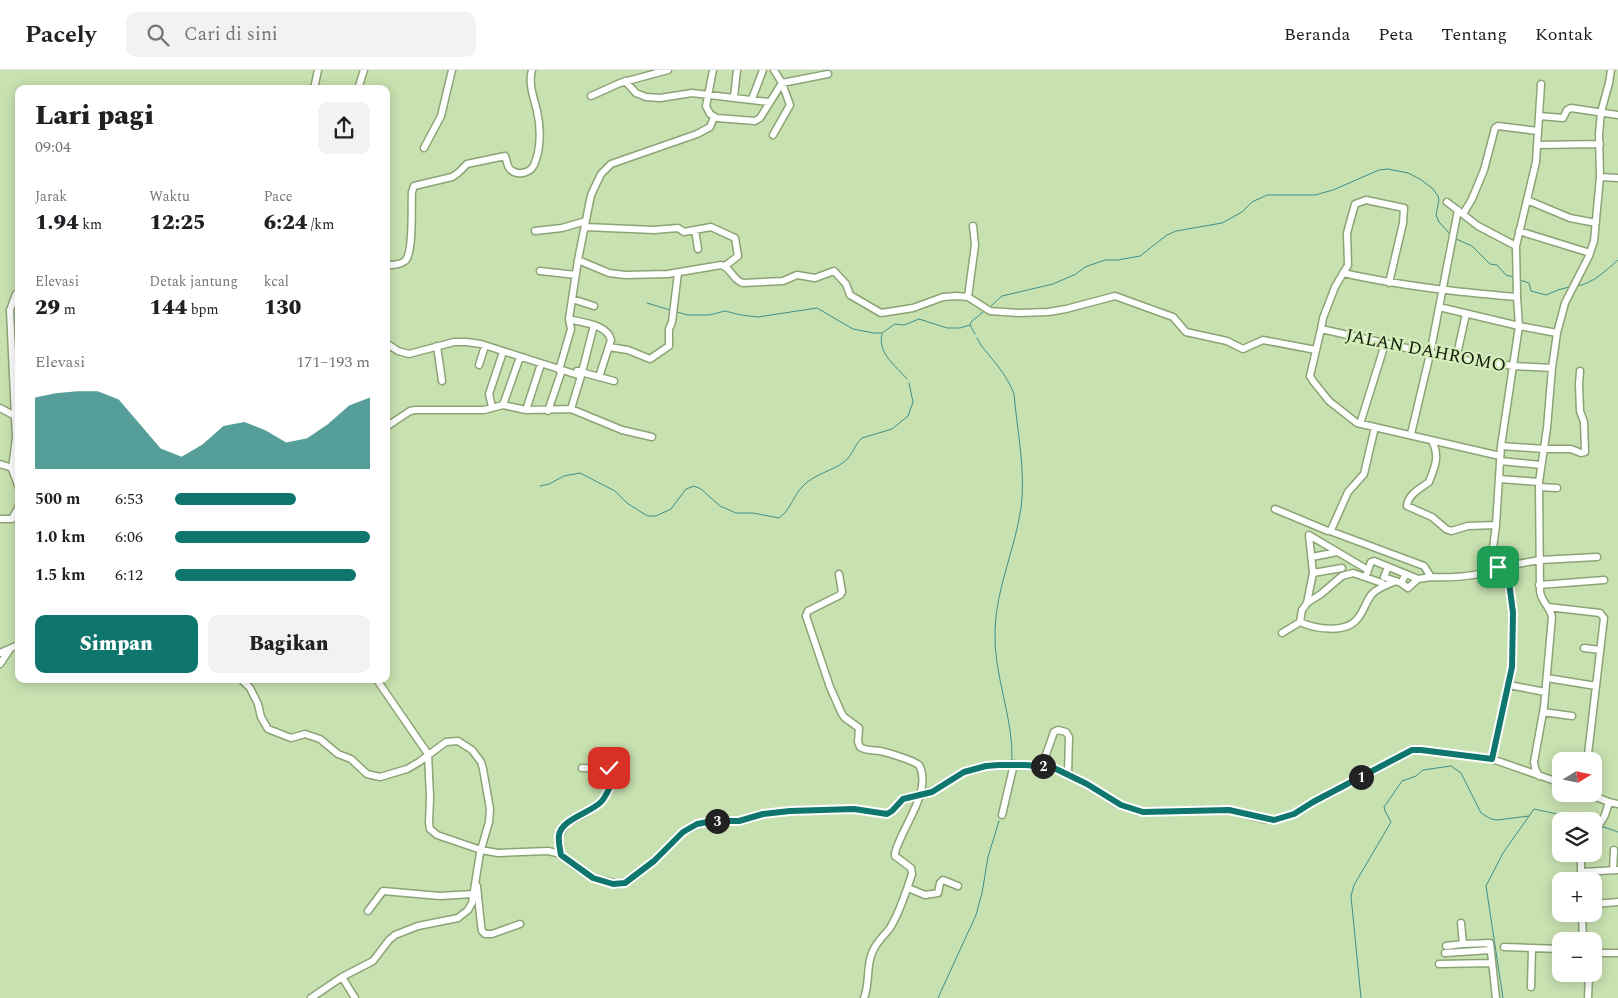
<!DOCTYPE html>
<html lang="id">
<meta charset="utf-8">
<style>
:root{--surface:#fff;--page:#f2f2f2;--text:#202124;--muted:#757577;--line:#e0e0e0;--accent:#0f766e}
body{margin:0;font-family:Spectral,serif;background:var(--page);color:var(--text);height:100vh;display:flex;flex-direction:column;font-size:19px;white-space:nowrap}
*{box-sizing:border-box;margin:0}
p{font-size:16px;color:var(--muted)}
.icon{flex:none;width:28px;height:28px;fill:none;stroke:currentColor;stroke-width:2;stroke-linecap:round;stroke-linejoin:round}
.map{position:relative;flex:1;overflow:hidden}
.panel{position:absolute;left:15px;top:15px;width:375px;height:598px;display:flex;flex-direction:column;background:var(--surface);border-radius:10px;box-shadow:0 2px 12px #0003}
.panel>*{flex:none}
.needle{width:32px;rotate:80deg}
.tools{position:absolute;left:1552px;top:682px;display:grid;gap:10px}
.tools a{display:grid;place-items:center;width:50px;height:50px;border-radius:10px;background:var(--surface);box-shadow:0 2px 12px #0003;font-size:25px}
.pin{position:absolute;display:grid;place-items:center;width:42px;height:42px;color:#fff;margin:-21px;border-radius:10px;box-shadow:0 2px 8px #0006}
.km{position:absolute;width:25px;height:25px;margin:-12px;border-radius:50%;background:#222;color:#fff;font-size:14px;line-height:25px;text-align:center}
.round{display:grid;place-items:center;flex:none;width:52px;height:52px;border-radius:10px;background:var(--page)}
.summary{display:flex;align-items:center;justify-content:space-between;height:85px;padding:0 20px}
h1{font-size:28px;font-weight:800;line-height:38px}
.metrics{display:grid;grid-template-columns:repeat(3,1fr);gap:8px;height:85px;padding:5px 20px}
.metrics div{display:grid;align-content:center}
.metrics b{font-size:21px;font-weight:800}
.metrics small{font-size:14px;font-weight:400}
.metrics p{font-size:14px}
.chart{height:140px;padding:10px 20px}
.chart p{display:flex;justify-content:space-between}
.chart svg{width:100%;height:90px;margin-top:5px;fill:var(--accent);opacity:.7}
.cta{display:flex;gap:10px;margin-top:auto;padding:10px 20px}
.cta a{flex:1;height:58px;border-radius:10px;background:var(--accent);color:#fff;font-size:20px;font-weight:800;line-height:58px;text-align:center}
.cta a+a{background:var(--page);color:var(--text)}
ul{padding:0 20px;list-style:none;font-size:16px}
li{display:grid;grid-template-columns:80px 60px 1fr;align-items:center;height:38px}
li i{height:12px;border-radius:6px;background:var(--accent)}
header{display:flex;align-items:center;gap:30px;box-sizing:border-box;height:70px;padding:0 25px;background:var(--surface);border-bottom:1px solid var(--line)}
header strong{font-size:24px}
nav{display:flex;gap:28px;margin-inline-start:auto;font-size:18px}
.search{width:350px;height:45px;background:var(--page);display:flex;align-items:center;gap:12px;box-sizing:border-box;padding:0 18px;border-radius:10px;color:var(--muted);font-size:19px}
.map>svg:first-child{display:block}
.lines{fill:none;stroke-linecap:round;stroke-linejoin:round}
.stream{stroke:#3e8f8a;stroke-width:1}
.minor-casing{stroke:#8ca475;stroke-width:9}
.minor{stroke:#fff;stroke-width:6}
.route-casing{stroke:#fff;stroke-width:10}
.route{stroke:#0f766e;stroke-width:6}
.labels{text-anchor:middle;stroke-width:4.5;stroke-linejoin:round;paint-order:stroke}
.street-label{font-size:18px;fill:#111907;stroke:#d5eebc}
</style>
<header>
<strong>Pacely</strong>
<div class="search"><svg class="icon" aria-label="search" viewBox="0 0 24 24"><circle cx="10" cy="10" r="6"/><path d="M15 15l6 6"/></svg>Cari di sini</div>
<nav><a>Beranda</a><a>Peta</a><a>Tentang</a><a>Kontak</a></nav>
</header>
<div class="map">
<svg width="1618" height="928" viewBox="0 0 1618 928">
<rect width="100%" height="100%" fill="#c8e1b0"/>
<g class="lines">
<path class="stream" d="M1454,168L1472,176L1490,194L1497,195L1506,205L1513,207
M1520,210L1529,213L1531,221L1546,225L1558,220L1569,217
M1577,216C1594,213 1605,201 1618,190
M647,233L670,240
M991,236L1002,226L1053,214L1076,204L1085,197L1105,190H1118L1140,186L1167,165L1176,161L1222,153L1242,142L1252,132L1267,125H1315L1333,120L1379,100L1388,99L1408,103L1420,109L1433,119L1438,126L1439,130L1436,145L1439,152L1450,164
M677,242L688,245H709L725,241L741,245L758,247L817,238L853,259L874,263H882L895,254L904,255L919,249L947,258H960L970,255
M882,264C877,283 896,296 907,309
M975,264L970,255L971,252L983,242
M977,268C981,277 987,282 993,290C1002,301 1009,311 1014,324C1017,360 1026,402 1021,438C1015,479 996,519 995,560C993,605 1014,648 1012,692
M540,416L549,414L564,406L580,403L615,421L627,433L641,442L648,446H656L671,439L686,419L694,416L701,419L720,436L736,443H753L779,448C791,440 793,425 804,415C815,404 832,401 844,392C853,385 854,375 862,368L892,359L908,346L913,332L909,313
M1601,756L1618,762
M938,928L976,845L982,823L988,787L999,751
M1361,928L1351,826L1354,815L1391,752L1385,741L1384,737L1402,711L1416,706L1423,700L1451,696L1461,703L1481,743L1491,749L1497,750L1529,746
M1503,928L1486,816L1503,783L1534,739L1589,751"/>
<defs>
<path id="minor" d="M713,0L706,36L710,44L717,48L755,51L760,48L782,13L828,4
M625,11L636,23L646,27L660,28L692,23L769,32
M314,19L318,0
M358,19L364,0
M591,26L620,13L668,0
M734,27L737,0
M752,29L763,0
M1539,46L1541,14
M773,65L790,35L782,13L774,0
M1537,75L1600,74
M424,78L441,46L452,0
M1600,107L1618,108
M1527,130L1570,148L1596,153
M1447,132L1478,156L1516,176
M1463,144L1472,129L1484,100L1495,58L1498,56L1537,61
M585,157L654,160L678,158L684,162L711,157L735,168L738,186L725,196
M695,160L698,179
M535,161L562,158L586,151
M1519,161L1590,183
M578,190L609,203L625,205L668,204L721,195C732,198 732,210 743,213L783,211L797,205L815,208L834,201L846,214L850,225L881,243L913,238L943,227L957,226L968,227L990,241L1019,243L1048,242L1066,239L1115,226L1173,247L1186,262L1227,271L1243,279L1263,270L1316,280
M386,195C393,195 400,195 405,191C414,183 411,136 412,122L414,116L452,107L458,103L467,94L505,86C507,90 507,98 511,100C518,106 530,103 534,95C541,79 541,58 537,41C534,28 528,14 532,0
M540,201L576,205
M1343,203C1401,216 1458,222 1517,227
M16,224L10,240L16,368L12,399L19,418
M968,227L975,175L973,156
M572,229L594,236
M1439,237L1519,256L1557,263
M569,249C583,253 607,254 611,270L599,307
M1321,259L1323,248L1335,217L1348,195L1347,163L1355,134L1366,130L1404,138L1403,153L1389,213
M386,273L398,281L409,284L454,272H466L481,274L581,306
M437,276L442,311
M609,277L628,280L650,289L669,276V259L672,252L678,203
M1456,289L1466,244
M479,295L485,276
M559,300L571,259L569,249L578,190L591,125L601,104L611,94L697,64L710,57L714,47
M577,301L614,311
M582,302L594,255
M503,335L520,287
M492,337L489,324L503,282
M0,338L17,347
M571,339L622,360L652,367
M571,339L581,306
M526,340L541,294
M548,341L562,300
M1360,354L1385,274
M386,357L410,341L415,340H484L503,335L526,340L571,339
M1411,364L1430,284L1458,140
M1432,371C1440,386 1435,397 1429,412C1421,418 1408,424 1407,436L1432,447L1446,459L1451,461L1468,456L1496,455
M1501,376L1544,379H1571L1581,383L1585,382L1584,352L1580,341L1579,314L1580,301
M1500,386L1357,353L1329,331L1313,311L1310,306L1321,259L1456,289L1514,296L1552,298
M1500,391L1541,395
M0,394L19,400
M1499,409L1539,412
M1539,417L1557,418
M1275,439L1328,461L1331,460L1348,422L1364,404L1375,357
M0,449H12L19,436
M1330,461L1424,496L1431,507C1453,508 1477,507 1497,498
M1312,487L1337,482
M1597,487L1540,490L1494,498L1491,493L1496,455L1501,376L1519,256L1517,227L1516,176L1536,92L1539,46L1563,48L1567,40L1571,38L1618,45
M1388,497L1384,507L1401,513L1408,518L1418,509L1431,507
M1313,503L1342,498
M1367,503L1371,492L1374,491L1406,504
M839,504L842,522L840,525L808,541L806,546L830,617L841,642L844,647L859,658L858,672L860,677C866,681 873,680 880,681C889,683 912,690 919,695C933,721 901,758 895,783V786L911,798L912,804C906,822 900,842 890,858C884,866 876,872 872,883C866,897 870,913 864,928
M1401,513L1406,504L1418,509
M1539,515L1604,510
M1307,533L1313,503L1309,465L1368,500
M1548,537L1600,543L1604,548L1588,684L1589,691
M1300,552L1302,540L1307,533L1321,524L1342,506L1353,503L1382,513
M1282,563L1300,552C1315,559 1347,564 1358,548C1364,541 1366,531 1372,524C1378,518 1388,514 1396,511
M1584,578L1600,580
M0,583L18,575
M0,594L10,579
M1547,608L1596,616
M241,609L250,618L258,634L261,647L268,659L291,668L305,664L320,669L338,684L351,689L367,704L380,707L407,699L419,692L446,672L458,671L472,680L481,692L483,699L490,739L489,752L480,783L472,833L468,840L458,848L418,856L395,865L389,870L373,891L342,907L311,928
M377,610L428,684L430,727L429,753L430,759L437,765L481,780L498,783L548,781L557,783L593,808L619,814L630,810L654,791L683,762L697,755L713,751H739L763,744L790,741L854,739L887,744L892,741L903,729L932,721L964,702L986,696L1014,694L1054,698L1087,714L1121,735L1143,742L1229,740L1263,749L1274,750L1294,744L1313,732L1411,681L1421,680L1492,689L1561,713
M1509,615L1545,622
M1543,642L1572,646
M1492,689L1512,597L1513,543L1507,496
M1042,696L1054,662L1058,660L1066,662L1069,667L1068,704
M1539,706L1535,698L1534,692L1544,637L1552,547C1550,536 1541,532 1540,521L1539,412L1547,358L1552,298L1557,263L1565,233L1589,186L1594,171L1600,107L1599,64L1601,42L1609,13L1611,0
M1588,724L1609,732L1605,745L1594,764
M1609,732L1618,734
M1002,745L1014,694
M561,785L559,768L561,762L567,753L584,744L603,730L613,711L615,702L612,699L582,698
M1613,800L1614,780
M1581,802L1618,800
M1581,811V791L1584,784
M477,816L481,855L482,861L485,864H492L520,854
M908,818L925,825L938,823L940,813L943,810L958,816
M1594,834L1618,832
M368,841L383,821L440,826L473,824
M1582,844L1583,871
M1463,874L1490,873L1496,928
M1446,876L1463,874L1461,853
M1504,877L1561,879
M1445,883L1491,880
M1594,883H1618
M1439,894L1492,893
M342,907L355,928
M1531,917L1532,878
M1588,928L1589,904"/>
</defs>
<use href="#minor" class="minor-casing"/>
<use href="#minor" class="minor"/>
</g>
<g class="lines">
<defs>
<path id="route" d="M609,698L614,701L615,704C614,710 605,728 601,732C590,743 562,749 559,765C558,772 560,779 561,785L593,808L613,814L625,813L654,791L683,762L697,754L713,751H739L763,744L790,741L854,739L887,744L892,741L903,729L932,722L964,702L986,696L999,695H1026L1054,698L1087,714L1121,735L1143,742L1229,740L1274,750L1294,744L1313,732L1412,680H1421L1492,689L1512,597L1513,543L1507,496L1498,497"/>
</defs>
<use href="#route" class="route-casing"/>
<use href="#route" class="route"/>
</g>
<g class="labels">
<g class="street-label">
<text transform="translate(1426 280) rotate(11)" y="6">JALAN DAHROMO</text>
</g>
</g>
</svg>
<div class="tools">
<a><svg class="needle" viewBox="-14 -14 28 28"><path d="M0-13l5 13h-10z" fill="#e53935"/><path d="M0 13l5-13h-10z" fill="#757577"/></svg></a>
<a><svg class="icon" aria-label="layers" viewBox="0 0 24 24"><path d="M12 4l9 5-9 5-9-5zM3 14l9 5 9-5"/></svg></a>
<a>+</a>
<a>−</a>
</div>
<div class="pin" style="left:1498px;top:497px;background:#1e9e55"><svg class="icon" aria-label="arrive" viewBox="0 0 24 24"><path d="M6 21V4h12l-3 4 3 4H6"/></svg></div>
<div class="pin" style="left:609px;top:698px;background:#d93025"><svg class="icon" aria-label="check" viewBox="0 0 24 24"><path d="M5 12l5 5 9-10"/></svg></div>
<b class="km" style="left:1361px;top:707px">1</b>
<b class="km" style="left:1043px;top:696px">2</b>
<b class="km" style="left:717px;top:751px">3</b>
<section class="panel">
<div class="summary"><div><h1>Lari pagi</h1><p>09:04</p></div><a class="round"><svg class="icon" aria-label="share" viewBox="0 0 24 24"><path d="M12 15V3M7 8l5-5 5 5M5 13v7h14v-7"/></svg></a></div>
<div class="metrics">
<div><p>Jarak</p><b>1.94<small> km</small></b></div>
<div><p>Waktu</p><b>12:25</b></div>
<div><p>Pace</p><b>6:24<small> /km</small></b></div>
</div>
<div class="metrics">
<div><p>Elevasi</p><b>29<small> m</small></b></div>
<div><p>Detak jantung</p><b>144<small> bpm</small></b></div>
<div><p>kcal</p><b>130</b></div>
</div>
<div class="chart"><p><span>Elevasi</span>171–193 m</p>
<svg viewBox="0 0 160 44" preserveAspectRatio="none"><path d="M0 44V9L10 7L20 6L30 6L40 10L50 22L60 34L70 38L80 32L90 23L100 21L110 25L120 31L130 29L140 22L150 13L160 9V44z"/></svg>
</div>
<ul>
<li><b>500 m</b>6:53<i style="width:62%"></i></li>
<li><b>1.0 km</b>6:06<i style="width:100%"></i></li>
<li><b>1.5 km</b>6:12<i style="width:93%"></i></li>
</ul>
<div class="cta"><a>Simpan</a><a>Bagikan</a></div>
</section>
</div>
